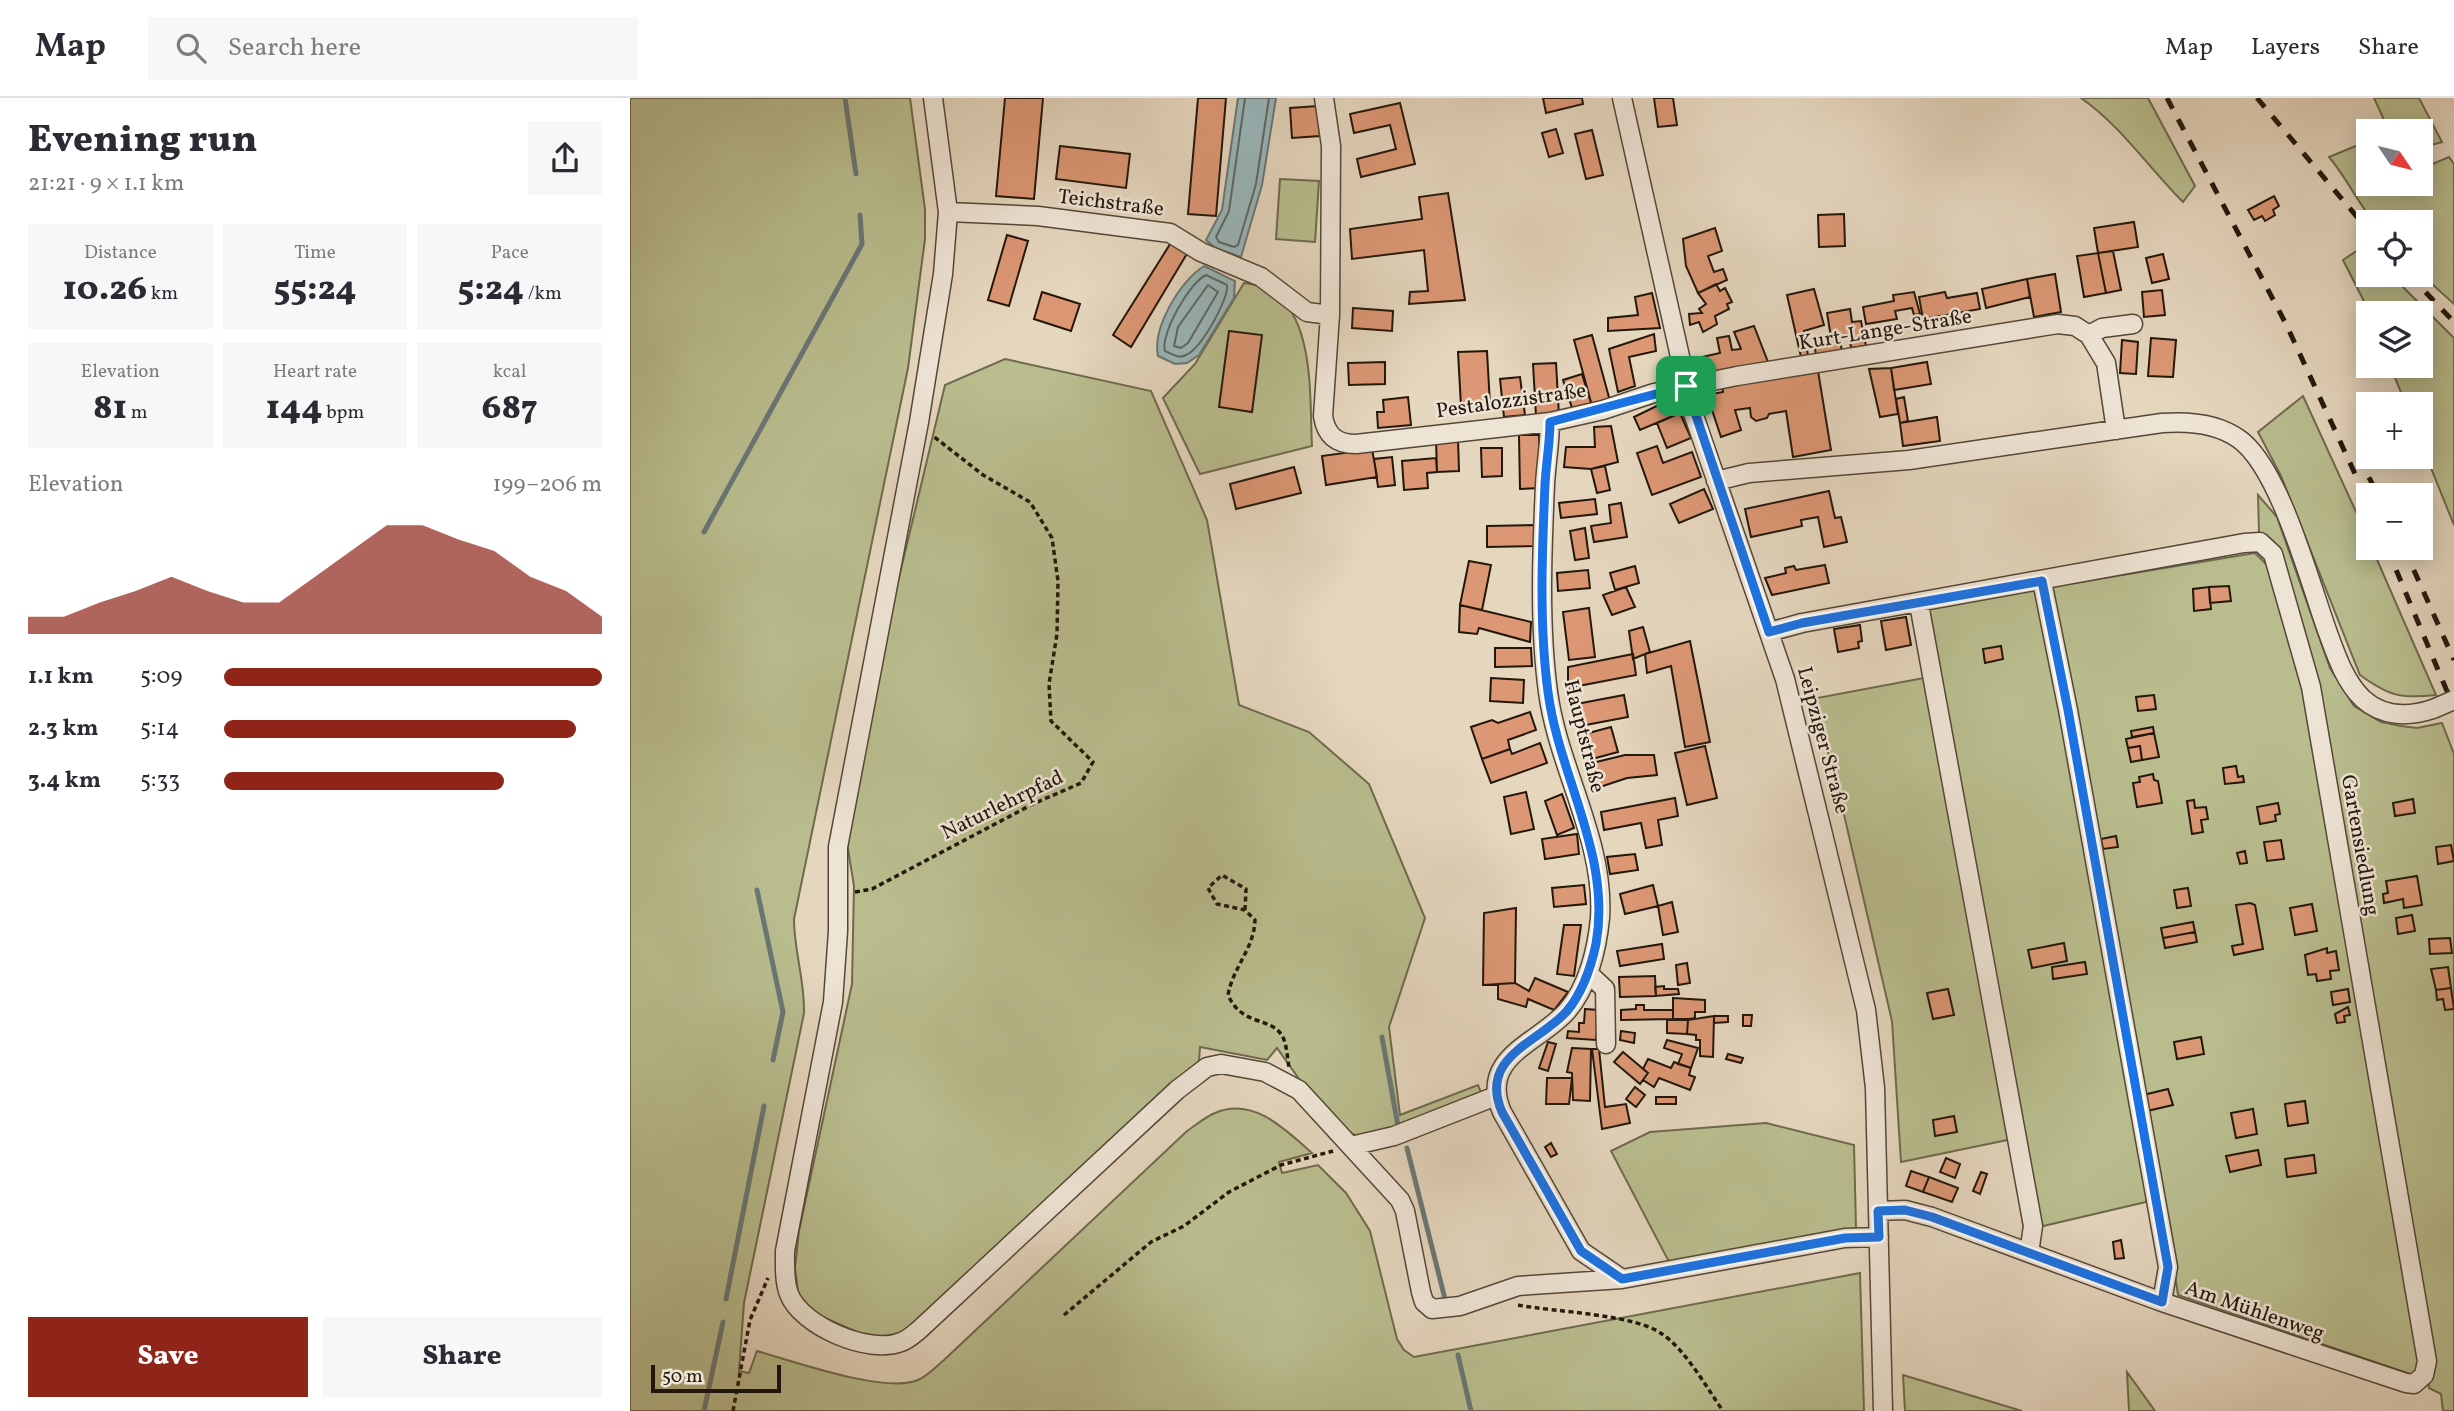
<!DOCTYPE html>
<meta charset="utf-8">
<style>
:root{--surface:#fff;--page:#f7f7f7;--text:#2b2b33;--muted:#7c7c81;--line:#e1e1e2;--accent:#8f2418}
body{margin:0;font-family:Vollkorn,serif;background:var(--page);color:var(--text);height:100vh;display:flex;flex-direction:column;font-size:26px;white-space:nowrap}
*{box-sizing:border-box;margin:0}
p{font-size:23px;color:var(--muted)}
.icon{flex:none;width:38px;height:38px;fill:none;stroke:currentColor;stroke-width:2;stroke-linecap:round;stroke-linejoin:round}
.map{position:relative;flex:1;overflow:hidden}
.side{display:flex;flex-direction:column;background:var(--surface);width:630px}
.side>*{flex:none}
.needle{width:46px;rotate:125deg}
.tools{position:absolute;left:1726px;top:21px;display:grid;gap:14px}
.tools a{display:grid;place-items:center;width:77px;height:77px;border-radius:0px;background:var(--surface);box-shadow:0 4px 18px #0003;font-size:35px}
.scale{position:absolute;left:21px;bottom:18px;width:130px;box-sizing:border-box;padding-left:7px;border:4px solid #23170c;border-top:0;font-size:19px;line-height:24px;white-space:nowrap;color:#23170c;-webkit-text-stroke:5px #eee4d5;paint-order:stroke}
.pin{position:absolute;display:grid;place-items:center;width:60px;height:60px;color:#fff;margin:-30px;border-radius:14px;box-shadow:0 4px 10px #0006}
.round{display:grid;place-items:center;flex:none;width:74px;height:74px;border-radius:0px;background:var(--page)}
.head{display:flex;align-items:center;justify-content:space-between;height:119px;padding:0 28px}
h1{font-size:38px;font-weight:800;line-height:52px}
.metrics{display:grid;grid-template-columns:repeat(3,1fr);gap:10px;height:119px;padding:7px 28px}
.metrics div{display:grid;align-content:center;border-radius:0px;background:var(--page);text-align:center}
.metrics b{font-size:35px;font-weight:800}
.metrics small{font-size:19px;font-weight:400}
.metrics p{font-size:19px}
.chart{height:196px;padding:14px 28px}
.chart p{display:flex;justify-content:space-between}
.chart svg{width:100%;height:126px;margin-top:7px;fill:var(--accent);opacity:.7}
.primary-button{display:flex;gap:14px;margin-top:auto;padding:14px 28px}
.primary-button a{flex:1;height:80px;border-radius:0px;background:var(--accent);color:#fff;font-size:28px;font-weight:800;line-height:80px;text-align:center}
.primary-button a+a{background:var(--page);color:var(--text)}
ul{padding:0 28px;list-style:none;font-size:23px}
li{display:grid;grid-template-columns:112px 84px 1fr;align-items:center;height:52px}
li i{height:18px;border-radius:9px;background:var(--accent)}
header{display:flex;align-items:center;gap:42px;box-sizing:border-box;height:98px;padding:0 35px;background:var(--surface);border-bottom:2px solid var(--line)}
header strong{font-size:33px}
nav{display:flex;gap:38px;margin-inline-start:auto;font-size:24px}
.search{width:490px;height:63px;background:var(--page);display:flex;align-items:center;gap:18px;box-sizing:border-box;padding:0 24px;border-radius:0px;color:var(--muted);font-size:26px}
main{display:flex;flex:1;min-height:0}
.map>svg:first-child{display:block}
.green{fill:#b9bd8e;stroke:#6e6a4d;stroke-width:2}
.water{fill:#99b7bb;stroke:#6a7775;stroke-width:2}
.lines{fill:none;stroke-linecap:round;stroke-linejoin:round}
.shore{stroke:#5e6764;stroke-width:2}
.stream{stroke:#6a7775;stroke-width:5}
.building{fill:#dc9774;stroke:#23170c;stroke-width:2}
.minor-casing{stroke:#544738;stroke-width:21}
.path{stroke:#23170c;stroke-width:3.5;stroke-dasharray:5 3.5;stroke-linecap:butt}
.minor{stroke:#eee4d5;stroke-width:18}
.rail{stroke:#23170c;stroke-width:5;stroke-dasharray:12 12;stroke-linecap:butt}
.minor-bridge-casing{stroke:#544738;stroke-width:21;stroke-linecap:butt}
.minor-bridge{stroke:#eee4d5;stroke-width:18}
.route-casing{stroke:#fff;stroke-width:14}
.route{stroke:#1a73e8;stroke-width:9}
.labels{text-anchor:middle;stroke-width:5;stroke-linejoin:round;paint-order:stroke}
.street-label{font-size:21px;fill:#23170c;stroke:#eee4d5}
</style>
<header>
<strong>Map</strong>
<div class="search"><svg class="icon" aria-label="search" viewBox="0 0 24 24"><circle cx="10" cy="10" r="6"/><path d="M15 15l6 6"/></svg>Search here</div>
<nav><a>Map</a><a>Layers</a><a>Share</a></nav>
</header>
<main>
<section class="side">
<div class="head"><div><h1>Evening run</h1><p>21:21 · 9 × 1.1 km</p></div><a class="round"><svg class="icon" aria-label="share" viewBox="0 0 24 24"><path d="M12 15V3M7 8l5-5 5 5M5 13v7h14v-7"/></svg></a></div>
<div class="metrics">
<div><p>Distance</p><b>10.26<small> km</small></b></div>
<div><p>Time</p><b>55:24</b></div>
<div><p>Pace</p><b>5:24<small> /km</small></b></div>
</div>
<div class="metrics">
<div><p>Elevation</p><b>81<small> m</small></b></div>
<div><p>Heart rate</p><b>144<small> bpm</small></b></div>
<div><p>kcal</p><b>687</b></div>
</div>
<div class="chart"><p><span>Elevation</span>199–206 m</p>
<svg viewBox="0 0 160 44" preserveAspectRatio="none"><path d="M0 44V38L10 38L20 33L30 29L40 24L50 29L60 33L70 33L80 24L90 15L100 6L110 6L120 11L130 15L140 24L150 29L160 38V44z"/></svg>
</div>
<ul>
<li><b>1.1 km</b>5:09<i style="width:100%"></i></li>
<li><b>2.3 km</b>5:14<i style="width:93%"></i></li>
<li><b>3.4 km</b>5:33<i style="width:74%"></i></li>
</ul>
<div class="primary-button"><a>Save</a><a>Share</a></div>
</section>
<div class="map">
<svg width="1824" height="1313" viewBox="0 0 1824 1313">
<rect width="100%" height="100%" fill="#e5d6be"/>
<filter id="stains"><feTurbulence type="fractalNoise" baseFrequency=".00286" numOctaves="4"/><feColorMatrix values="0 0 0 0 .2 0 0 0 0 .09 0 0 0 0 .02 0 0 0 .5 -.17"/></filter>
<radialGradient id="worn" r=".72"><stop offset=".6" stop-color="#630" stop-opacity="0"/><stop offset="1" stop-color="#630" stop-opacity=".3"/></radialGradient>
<path class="green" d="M0,0H280L295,111V141L278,270L164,821C164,853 175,883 174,915L114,1205L109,1273L119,1275L127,1253C163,1263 255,1296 288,1282C297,1278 306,1269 314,1262L557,1033C566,1027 575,1019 585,1015C623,998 656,1032 682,1055L649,1064L652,1075L688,1067L716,1095L740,1133L767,1241L774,1252L784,1259L1230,1175L1234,1313H0Z
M1451,0H1518L1565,88L1553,104C1518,69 1491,28 1451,0Z
M1744,0H1789L1812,44L1790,50V33H1759Z
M1738,43V86H1790V65L1798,68L1819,59L1824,66V206L1790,175V124H1744C1727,104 1717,80 1699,59Z
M650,81L689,83L685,144L646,141Z
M1734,148L1738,151V177H1761L1824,240V427L1790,343V306H1776L1760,268H1790V215H1740L1713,162Z
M614,185C688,191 679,295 682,348L570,376L533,300L565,266Z
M375,261L521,293L577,422L609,607L679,634L739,686L795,820L759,929L770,1017L848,987L852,997L735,1041L715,1033L679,995L647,950L637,962L570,949L569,963L273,1237L245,1242L193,1219L169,1202L165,1170L169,1133L222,886L224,788L217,745L255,538L315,287Z
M1673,298L1738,440V450H1742L1806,597C1771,601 1759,598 1730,577L1651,378L1628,334Z
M1628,397L1647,419L1700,570L1724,608L1751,624L1771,628L1787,630L1812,625L1824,656V1313H1813L1811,1296L1799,1290L1798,1282L1548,1197L1533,1100L1409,1129L1392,1039L1271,1064L1262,923L1205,678L1182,601L1310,577L1299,509L1625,455L1638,468L1702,670L1629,436Z
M1136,1025L1224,1047L1226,1130L1039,1164L981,1053L1020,1034Z
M1497,1274L1525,1313H1499Z
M1273,1277L1392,1313H1275Z"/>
<path class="water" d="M608,0H646L632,87L611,159L585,150L576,142L592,112Z
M574,168L605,183L604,200L569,257L557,265L545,266L528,258C522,229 550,184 574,168Z"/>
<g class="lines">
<path class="shore" d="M615,0L599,113L586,139L589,144L604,149L608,147L626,86L639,0
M576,177L597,187C599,201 571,251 556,257C548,261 542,256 535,253C530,236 560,184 576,177Z
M578,187L588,194L558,245L551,250L544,248L548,229Z"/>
<path class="stream" d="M215,0L226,76
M74,434L232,146L230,117
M127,792L153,914L143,962
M752,939L768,1028
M777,1050L815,1201
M96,1201L134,1008
M828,1257L841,1313
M74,1313L93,1224"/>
</g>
<path class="building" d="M375,0H413L404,101L366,98Z
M568,0H596L586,118L558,116Z
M913,0H952L953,6L916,15Z
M1024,0H1043L1047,27L1028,29Z
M770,5L785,66L731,79L727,61L766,51L760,27L724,35L720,16Z
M688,8L690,38L662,40L660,10Z
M926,31L933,55L919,59L912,35Z
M962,32L973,77L956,81L945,36Z
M430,48L500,56L496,90L426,81Z
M818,95L835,202L779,206L780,194L798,193L794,152L722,161L720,131L792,121L789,99Z
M1644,98L1649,108L1643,112L1645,117L1635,123L1632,118L1624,122L1618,112Z
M1214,116L1215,148L1189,149L1188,117Z
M1504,124L1508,149L1468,155L1464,130Z
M1085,130L1092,153L1078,158L1084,174L1093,171L1097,182L1068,195L1056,168L1053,141Z
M377,137L398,143L379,208L358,202Z
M542,143L558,154L501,249L483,237Z
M1483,153L1491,192L1476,195L1468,155Z
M1468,155L1476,195L1454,199L1447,158Z
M1533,156L1539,181L1522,185L1516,160Z
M1425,176L1431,214L1404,219L1397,181Z
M1397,181L1400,199L1356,210L1352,191Z
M1086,186L1090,193L1095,190L1102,204L1097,206L1099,211L1085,218L1087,226L1073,234L1069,224L1060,227L1059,216L1072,215L1069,211L1076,206L1068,195Z
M1184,191L1194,227L1174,233L1178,258L1171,259L1157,197Z
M1532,192L1535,217L1514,219L1512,194Z
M412,194L450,206L441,233L404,221Z
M1284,194L1290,216L1284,217L1282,210L1265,213L1267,221L1236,226L1233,209L1264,203L1263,197Z
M1315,194L1317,200L1347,195L1350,211L1293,221L1289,199Z
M1022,195L1030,230L978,233V220L1008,217L1005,199Z
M723,210L763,213L762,233L722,230Z
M1220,211L1222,224L1231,223L1236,248L1221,250L1219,236L1201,239L1197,215Z
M1124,228L1138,264L1067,280L1063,261L1090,255L1087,240L1099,238L1102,252L1111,251L1104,234Z
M599,233L632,237L622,314L589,309Z
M1024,236L1026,253L999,259L1005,288L988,294L979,251Z
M962,237L980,303L962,308L944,242Z
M1209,238L1212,253L1186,258L1184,242Z
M1521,240L1546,242L1543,279L1518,278Z
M1492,242L1508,244L1506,276L1490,275Z
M857,253L860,307L831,308L828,254Z
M755,264V286L719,287L718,265Z
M1297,264L1301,286L1264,292L1261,270Z
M926,265L929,317L906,318L903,266Z
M1261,270L1268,316L1250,319L1239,271Z
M1188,273L1201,352L1163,359L1156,313L1139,316L1137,320L1126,323L1121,319L1120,310L1105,312L1111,332L1091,339L1077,297L1093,294L1092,288Z
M952,276L962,308L943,313L933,282Z
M890,279L895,317L874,319L870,281Z
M778,299L781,327L748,330L747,314H754L753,302Z
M1274,299L1278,323L1270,325L1266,301Z
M1037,303L1050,315L1010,332L1004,319Z
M1050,315L1061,340L1037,350L1027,325Z
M1307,319L1310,343L1273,348L1270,325Z
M981,328L988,364L961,371L934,369L936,349H965L964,329Z
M889,337H909L910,390L890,391Z
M828,341L829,373L807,374L806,342Z
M1027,348L1033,365L1062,354L1071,379L1022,397L1007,355Z
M851,350H872V378L852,379Z
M742,351L747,379L696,387L692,358Z
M762,359L765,387L748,389L744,361Z
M806,360L807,374L797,375L798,390L774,392L772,363Z
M975,368L980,392L967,395L961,371Z
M664,369L671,395L606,411L600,386Z
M1074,391L1083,411L1049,425L1040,406Z
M1199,393L1205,420L1211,419L1217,444L1194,449L1188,419L1171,422L1172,428L1121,439L1115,411Z
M965,401L967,416L931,420L929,405Z
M991,405L997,439L964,444L961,428L981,425L979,407Z
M906,427V448L857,449V428Z
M955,430L959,460L945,462L940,433Z
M839,463L861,467L852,512L830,507Z
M1195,467L1199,485L1142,497L1135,480L1156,475L1155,470L1164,468L1166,472Z
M1005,468L1009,485L985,492L980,475Z
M958,472L960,490L928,493L927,475Z
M1599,488L1601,503L1580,505L1579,489Z
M996,489L1005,509L982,517L973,497Z
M1579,489L1581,511L1564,513L1563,491Z
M830,507L901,524L900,544L849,530L847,536L829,534Z
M959,510L965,559L939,562L933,514Z
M1276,519L1281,547L1256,552L1251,523Z
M1230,527L1232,543L1228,544L1229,550L1208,554L1204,531Z
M1013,529L1020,554L1003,561L999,533Z
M1060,543L1080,644L1055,649L1041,568L1017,575L1015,556Z
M1371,548L1373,561L1355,565L1353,551Z
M865,550H901L902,568L865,569Z
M1003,556L1006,577L938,590V569Z
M861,580L894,582L893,605L860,603Z
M994,597L998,619L945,629L941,607Z
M1524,597L1526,611L1508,613L1506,599Z
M900,614L906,632L878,642L880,651L852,661L841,629L862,622L868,625Z
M981,629L988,654L962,661L955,636Z
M1523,629L1524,635L1502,639L1501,633Z
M1524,635L1529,659L1512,662L1510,648L1498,650L1496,641Z
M910,645L917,665L861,685L852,661L880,651L882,656Z
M1075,648L1087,700L1057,707L1045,655Z
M1510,648L1512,662L1501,664L1498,650Z
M995,657H1024L1027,677L997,680L967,690L958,666Z
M1606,668L1608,679L1613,678L1614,684L1595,686L1593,670Z
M1523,676L1524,682L1528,683L1532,705L1507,709L1503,685L1510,684L1509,679Z
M896,694L904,731L881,736L874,699Z
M932,696L944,730L927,737L915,703Z
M1045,700L1048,718L1028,722L1032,747L1016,750L1011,725L974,732L971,714Z
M1783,701L1785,715L1765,718L1763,705Z
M1564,702L1565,710L1576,709L1578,721L1571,722L1573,734L1562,736L1557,703Z
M1648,705L1650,716L1645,717L1646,723L1630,726L1627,709Z
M947,736L949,756L915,761L912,741Z
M1486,738L1488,749L1473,751L1471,741Z
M1651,742L1654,761L1637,763L1634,744Z
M1821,747L1824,763L1808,766L1806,749Z
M1615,753L1617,765L1610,766L1607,755Z
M1005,756L1008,772L980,776L977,759Z
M1787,778L1792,807L1774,810L1773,801L1754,805L1753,796L1758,795L1756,783Z
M954,787L956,806L924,809L922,790Z
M1023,787L1028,808L995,816L990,796Z
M1558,790L1561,808L1547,810L1544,792Z
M1042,804L1048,834L1033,837L1028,808Z
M1620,805L1625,807L1633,851L1604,857L1602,848L1613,846L1606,807Z
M1682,806L1687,833L1665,837L1660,810Z
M886,810L885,885L853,887L854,815Z
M1782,817L1785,833L1768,836L1766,820Z
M1563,824L1565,834L1533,840L1531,830Z
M934,827H951L944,878L927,876Z
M1565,834L1567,844L1535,850L1533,840Z
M1820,840L1822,855L1800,856L1799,841Z
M1434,845L1437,863L1402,870L1398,852Z
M1032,846L1034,861L990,868L987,853Z
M1697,850V855L1706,853L1709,872L1700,873L1701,881L1687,883L1686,876L1678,877L1675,857Z
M1455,864L1457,876L1423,881L1422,869Z
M1057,865L1060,885L1048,887L1046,867Z
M1818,869L1821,890L1806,892L1801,871Z
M1025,878L1026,898L990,899L989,879Z
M905,880L938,894L924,912L898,901L896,909L868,901V886L885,885L899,893Z
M1034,888V891H1048L1049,896L1026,898L1025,889Z
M1821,890L1824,911L1815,912L1813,901L1807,902L1806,892Z
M1318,891L1324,917L1303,921L1297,895Z
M1718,891L1720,904L1703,907L1701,894Z
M1043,900L1075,902V914H1065V920L1059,921H1043Z
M1006,907H1014V912H1043V921L991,922V912L1006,911Z
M1718,909L1720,917L1714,918L1715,924L1707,925L1705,916Z
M955,911L969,912L966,942L937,940L938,933L949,934V925H954Z
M1113,917H1122L1121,928H1113Z
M1084,918L1083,959L1070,958V942H1066V937L1057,936L1058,922Z
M1084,918H1098V924L1084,925Z
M1037,922H1058L1057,936L1037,935Z
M991,933L1005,935L1004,945L990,942Z
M1571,939L1574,956L1547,961L1544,944Z
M1037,942L1068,950L1061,970L1048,966L1052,956L1034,950Z
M918,944L926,946L918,973L909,970Z
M942,950L961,951L960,1003L943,1002L942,975L937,974Z
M962,951H969L975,1009L996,1006L1000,1025L972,1031Z
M993,954L1018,975L1010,986L984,964Z
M1098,956L1113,960L1111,965L1096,961Z
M1018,961L1041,970L1044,964L1061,970L1059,977L1065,979L1060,992L1029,980L1024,989L1013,982L1018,975L1013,971Z
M917,980H942L939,1006H916Z
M1005,989L1015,997L1006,1009L996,1001Z
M1538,991L1543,1007L1517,1013L1513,997Z
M1026,999H1046V1006H1026Z
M1675,1003L1678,1025L1658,1028L1655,1006Z
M1623,1011L1627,1036L1606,1040L1601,1015Z
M1324,1018L1327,1034L1305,1038L1303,1022Z
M921,1045L927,1056L921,1059L915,1049Z
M1628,1052L1631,1067L1600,1074L1596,1058Z
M1684,1057L1686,1075L1657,1079L1655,1061Z
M1316,1060L1330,1066L1325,1080L1310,1074Z
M1281,1073L1299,1079L1293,1094L1276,1088Z
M1351,1074L1357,1076L1350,1096L1343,1093Z
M1299,1079L1328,1090L1322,1104L1293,1094Z
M1491,1142L1494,1160L1485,1161L1483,1144Z"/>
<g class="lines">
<defs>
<path id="minor" d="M303,0L318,114L313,176L289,324L208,749V833L203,904L155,1153C155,1167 154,1183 159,1196C171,1228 239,1257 271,1244C278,1242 284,1236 289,1232L547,992L577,969L591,966L635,974L669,992L770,1102L775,1113L791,1194L794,1204L802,1211L830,1208L888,1188L992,1181L1215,1140L1249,1139
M694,0L701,48L700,217L693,318C696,337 706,346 726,346L920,324L973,312L1024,295L1107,278L1428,226L1445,228L1459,237
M992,0L1062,312L1155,581L1236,912L1245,990L1253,1313
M318,114L408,118L540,135L571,154L631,179L677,214L700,217
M920,324C920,345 916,366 915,387C912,454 909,527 918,594C928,670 975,742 970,820C967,851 958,889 937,913C909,945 848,959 872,1014L951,1153L992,1181
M1486,332L1476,265L1459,237L1472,230L1503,226
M1086,383L1119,375L1279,362L1532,325C1559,323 1587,325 1609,341C1650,370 1680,486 1698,535C1706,557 1715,584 1733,601C1753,619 1779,619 1803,611
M1412,483L1438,612L1538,1169L1532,1204
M1289,506L1403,1128L1399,1155
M1139,534L1172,525L1614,445L1630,444L1643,456L1681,589L1797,1263L1794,1277L1784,1286L1776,1285L1532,1204L1302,1119L1275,1112L1248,1113
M958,875L975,891L976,946
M721,1048L764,1038L866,998"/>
</defs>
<use href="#minor" class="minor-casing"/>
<path class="path" d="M225,794L242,791L403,706L451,685L463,664L421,623L419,586L427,536L428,483L422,440L400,404L353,377L303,338
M615,812L616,791L592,777L578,790L587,806L615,812L625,822C624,851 603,869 598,897C612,928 639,919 651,936C657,944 657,959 659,969
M888,1207C924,1214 1005,1216 1032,1236C1055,1251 1077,1290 1093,1313
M434,1217L521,1144L554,1128L599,1094L651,1067L703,1053
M103,1313L120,1222L138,1180"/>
<use href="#minor" class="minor"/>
<path class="rail" d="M1537,0L1656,226L1738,404
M1627,0L1738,132
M1779,177L1824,224
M1728,358L1748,397
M1757,450L1824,610
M1774,450L1824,562"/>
<defs>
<path id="minor-bridge" d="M1803,611L1824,602"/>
</defs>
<use href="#minor-bridge" class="minor-bridge-casing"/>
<use href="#minor-bridge" class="minor-bridge"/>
</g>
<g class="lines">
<defs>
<path id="route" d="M1056,288L1139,534L1172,525L1412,483L1438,612L1538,1169L1532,1204L1302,1119L1275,1112L1248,1113L1249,1139L1215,1140L992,1181L951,1153L872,1014C848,958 909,945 937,913C952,895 961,869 966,846C982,758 929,679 918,594C909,527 912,454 915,387C916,366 920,345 920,324Z"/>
</defs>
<use href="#route" class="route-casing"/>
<use href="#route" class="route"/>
</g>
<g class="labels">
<g class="street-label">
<text transform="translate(481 104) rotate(7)" y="7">Teichstraße</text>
<text transform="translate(1255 231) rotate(-9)" y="7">Kurt-Lange-Straße</text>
<text transform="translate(881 302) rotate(-8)" y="7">Pestalozzistraße</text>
<text transform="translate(955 638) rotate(76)" y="7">Hauptstraße</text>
<text transform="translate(1194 642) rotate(75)" y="7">Leipziger Straße</text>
<text transform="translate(372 706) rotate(-26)" y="7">Naturlehrpfad</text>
<text transform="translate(1731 747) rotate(80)" y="7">Gartensiedlung</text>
<text transform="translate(1625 1212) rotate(19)" y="7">Am Mühlenweg</text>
</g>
</g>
<rect width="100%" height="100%" filter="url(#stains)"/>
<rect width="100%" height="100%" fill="url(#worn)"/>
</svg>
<div class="tools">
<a><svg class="needle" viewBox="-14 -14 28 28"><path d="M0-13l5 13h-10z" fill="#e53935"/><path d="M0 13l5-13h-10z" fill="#7c7c81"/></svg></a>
<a><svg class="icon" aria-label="locate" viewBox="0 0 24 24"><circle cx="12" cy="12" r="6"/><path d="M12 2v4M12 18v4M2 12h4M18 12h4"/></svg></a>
<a><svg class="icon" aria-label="layers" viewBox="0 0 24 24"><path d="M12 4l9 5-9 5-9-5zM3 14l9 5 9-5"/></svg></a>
<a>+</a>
<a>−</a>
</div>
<div class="scale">50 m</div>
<div class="pin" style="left:1056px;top:288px;background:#1e9e55"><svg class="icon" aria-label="arrive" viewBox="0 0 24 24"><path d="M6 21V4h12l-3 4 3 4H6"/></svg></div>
</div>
</main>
